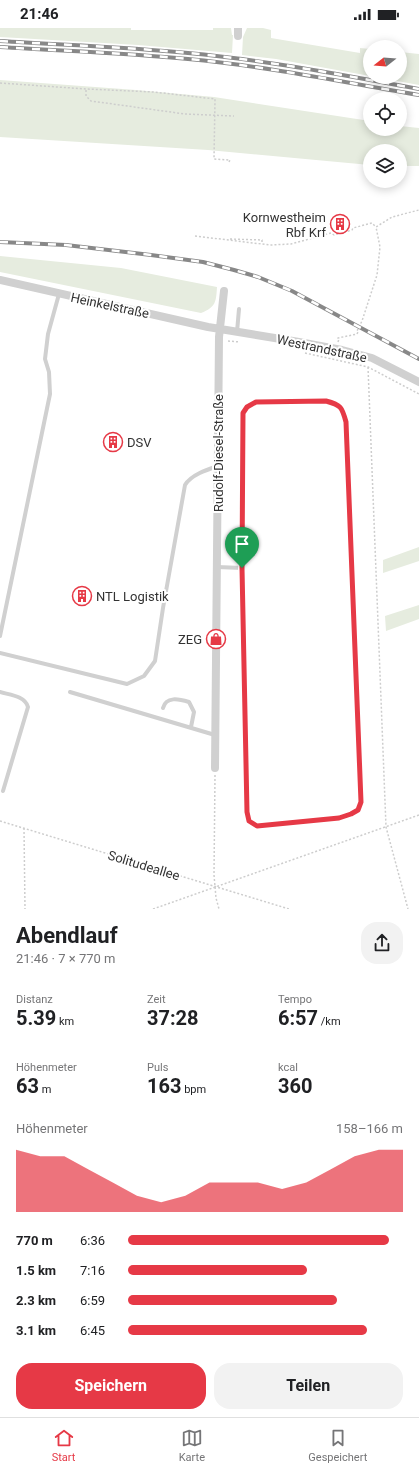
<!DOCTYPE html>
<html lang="de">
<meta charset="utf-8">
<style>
:root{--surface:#fff;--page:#f2f2f2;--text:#202124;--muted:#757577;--line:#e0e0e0;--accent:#e63946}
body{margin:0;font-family:Roboto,sans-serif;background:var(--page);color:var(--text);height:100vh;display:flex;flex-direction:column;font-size:15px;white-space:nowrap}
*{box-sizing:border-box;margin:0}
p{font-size:13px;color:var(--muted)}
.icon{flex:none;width:22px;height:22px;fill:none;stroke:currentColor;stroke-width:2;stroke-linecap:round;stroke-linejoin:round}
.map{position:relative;height:881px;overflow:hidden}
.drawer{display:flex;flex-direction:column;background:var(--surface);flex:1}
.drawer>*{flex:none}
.needle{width:26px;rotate:253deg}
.buttons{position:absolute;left:363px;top:12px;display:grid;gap:8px}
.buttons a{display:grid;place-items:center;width:44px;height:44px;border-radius:50%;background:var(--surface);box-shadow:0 2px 10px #0003;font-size:20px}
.pin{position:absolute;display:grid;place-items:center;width:34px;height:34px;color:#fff;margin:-41px -17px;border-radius:50% 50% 50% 0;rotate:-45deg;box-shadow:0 0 4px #0007}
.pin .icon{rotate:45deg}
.round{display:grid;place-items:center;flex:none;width:42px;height:42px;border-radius:16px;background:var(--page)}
.head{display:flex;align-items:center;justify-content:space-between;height:68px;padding:0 16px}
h1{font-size:22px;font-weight:700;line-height:30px}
.metrics{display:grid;grid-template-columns:repeat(3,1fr);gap:6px;height:68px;padding:4px 16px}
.metrics div{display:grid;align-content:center}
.metrics b{font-size:20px;font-weight:700}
.metrics small{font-size:11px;font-weight:400}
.metrics p{font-size:11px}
.chart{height:112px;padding:8px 16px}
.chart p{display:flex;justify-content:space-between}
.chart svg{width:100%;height:72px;margin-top:4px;fill:var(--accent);opacity:.7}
.cta{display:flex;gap:8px;margin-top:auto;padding:8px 16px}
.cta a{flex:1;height:46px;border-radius:16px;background:var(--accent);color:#fff;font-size:16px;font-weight:700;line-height:46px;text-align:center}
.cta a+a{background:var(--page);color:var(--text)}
ul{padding:0 16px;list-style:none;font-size:13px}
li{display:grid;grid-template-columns:64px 48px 1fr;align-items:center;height:30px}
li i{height:10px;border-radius:5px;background:var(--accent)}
.status{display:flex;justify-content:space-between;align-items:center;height:28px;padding:0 20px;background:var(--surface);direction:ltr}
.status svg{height:11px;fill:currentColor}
.dock{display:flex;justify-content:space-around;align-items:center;height:56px;border-top:1px solid var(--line);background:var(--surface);font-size:11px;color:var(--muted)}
.dock a{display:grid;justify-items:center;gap:2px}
.dock .on{color:var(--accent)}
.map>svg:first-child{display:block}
.green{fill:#e6ecdf}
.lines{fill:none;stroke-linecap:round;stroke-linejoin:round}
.path{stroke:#cdcdcd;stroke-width:1.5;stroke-dasharray:2 2;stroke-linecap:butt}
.lane{stroke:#d0d0d0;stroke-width:4}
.street{stroke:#d0d0d0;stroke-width:8}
.rail-casing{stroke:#888;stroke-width:4}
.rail{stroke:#fff;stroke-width:2.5;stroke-dasharray:8;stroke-linecap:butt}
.path-bridge{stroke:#cdcdcd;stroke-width:1.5;stroke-dasharray:2 2;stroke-linecap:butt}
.route-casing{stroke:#fff;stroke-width:8}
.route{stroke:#e63946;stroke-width:5}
.labels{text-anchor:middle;stroke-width:4;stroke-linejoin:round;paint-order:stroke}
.poi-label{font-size:13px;fill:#333;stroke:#fff;text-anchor:end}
.street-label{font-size:13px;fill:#333;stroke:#fff}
</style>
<div class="status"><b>21:46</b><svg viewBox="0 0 49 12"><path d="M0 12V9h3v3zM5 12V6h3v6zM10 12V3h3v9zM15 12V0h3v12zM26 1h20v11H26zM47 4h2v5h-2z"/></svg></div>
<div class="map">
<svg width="419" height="881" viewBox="0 0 419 881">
<rect width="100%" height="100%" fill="#fff"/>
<path class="green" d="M0,0H131V2H213V0H231L232,7H233L232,25L138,17L0,9Z
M247,0H263L271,2V10L360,25V20L370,21V48L276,31L242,27L243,9Z
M400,24L419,26V57L375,49H400Z
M0,52L136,62L214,69L370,93V101H400V98L419,100V138H400V123H370V137L208,122L0,109Z
M0,228L121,240L217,259C216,274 216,279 201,285L0,244Z
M419,519V533L383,545V532Z
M419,577V591L386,603L385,588Z"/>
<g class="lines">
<path class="path" d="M0,55L86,61L154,64L215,71L214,131L230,132L229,134
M86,62V68L91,73L185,86
M195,208L270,217L291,216L331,205L334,207L352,202L353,200L372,195L376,199
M230,211L262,212V216
M228,313L240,314
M338,314L339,311L338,310L357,306L358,304L357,303L362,293L377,247L380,219L376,199L392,189L419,182
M305,325L368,339L419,366
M368,339L386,799L408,881
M215,747L214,847L216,870L219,881
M0,793L289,881
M24,800L25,881
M153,881L419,787"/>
<path class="lane" d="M237,304L239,281
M217,539L242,540L247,784L249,793L257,798L339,790L351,786L359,782L361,774L346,394C345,388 344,382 339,377C331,369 270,373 256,374L247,379L243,385L242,540
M0,608L50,366L49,344L45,331L48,306L59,266
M0,625L127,656L144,648L155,633L163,580L185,457C191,447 206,442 218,438
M0,664C10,667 25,668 28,679L3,763
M70,664L215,707
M163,680C166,668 179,671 189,674L194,684L191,699"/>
<path class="street" d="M238,8V0
M0,252L208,299L299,314L342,322L372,330L419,354
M215,740L219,309L224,263"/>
<defs>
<path id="rail" d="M0,13C63,17 126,19 188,25C266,32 342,47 419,61
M0,19C63,23 126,25 188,31C266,38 342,54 419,67
M0,214L66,217L151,227L203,234L234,242L258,249L292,263L419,331"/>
</defs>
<use href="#rail" class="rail-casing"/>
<use href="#rail" class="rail"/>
<path class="path-bridge" d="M185,86L234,88"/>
</g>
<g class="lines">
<defs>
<path id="route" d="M326,373C341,377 342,379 346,394L361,774L358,782L351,786L339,790L257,798L249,793L247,784L242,540L243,385L247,379L256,374Z"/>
</defs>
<use href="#route" class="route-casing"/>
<use href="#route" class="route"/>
</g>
<defs>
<symbol id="building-ring" viewBox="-11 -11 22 22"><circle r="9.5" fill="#fff" stroke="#e63946" stroke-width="1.5"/><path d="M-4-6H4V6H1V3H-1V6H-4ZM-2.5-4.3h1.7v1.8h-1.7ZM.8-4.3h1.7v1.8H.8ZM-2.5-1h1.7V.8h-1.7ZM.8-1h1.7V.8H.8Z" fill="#e63946"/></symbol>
<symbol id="shop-ring" viewBox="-11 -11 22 22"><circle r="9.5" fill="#fff" stroke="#e63946" stroke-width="1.5"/><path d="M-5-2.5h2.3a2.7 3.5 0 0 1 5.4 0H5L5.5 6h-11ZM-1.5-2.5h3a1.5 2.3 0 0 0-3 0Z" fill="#e63946"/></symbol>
</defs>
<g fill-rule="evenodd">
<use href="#building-ring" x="329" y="185" width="22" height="22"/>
<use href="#building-ring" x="102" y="403" width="22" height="22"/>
<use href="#building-ring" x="71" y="557" width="22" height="22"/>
<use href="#shop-ring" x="205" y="600" width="22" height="22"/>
</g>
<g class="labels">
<g class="poi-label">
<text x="326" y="194">Kornwestheim<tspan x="326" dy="15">Rbf Krf</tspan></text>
<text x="127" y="419" text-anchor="start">DSV</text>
<text x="96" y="573" text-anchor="start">NTL Logistik</text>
<text x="202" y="616">ZEG</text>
</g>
<g class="street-label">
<text transform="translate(110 277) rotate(12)" y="5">Heinkelstraße</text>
<text transform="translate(322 320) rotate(12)" y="5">Westrandstraße</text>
<text transform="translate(218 425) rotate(-90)" y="5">Rudolf-Diesel-Straße</text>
<text transform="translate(144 837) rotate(17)" y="5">Solitudeallee</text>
</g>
</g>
</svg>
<div class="buttons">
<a><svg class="needle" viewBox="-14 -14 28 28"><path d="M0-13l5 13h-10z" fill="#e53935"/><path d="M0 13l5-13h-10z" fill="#757577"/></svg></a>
<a><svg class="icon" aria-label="locate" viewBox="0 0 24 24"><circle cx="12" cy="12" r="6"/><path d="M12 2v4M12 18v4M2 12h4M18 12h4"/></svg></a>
<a><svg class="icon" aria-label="layers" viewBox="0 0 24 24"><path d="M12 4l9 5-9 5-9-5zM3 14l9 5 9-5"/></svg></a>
</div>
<div class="pin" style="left:242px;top:540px;background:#1e9e55"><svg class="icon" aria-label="arrive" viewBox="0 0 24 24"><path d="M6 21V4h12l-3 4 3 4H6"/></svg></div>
</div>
<section class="drawer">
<div class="head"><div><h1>Abendlauf</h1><p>21:46 · 7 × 770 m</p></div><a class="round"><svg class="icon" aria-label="share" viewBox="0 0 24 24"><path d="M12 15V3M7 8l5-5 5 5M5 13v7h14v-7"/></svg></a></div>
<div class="metrics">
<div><p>Distanz</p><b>5.39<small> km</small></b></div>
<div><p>Zeit</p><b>37:28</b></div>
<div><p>Tempo</p><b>6:57<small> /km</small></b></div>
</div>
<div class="metrics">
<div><p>Höhenmeter</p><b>63<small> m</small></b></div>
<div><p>Puls</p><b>163<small> bpm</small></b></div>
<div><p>kcal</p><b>360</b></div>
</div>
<div class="chart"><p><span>Höhenmeter</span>158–166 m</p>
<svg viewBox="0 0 160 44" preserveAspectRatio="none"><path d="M0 44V6L10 10L20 10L30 18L40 26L50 34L60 38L70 34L80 26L90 26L100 26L110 30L120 26L130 18L140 10L150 6L160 6V44z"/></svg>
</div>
<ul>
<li><b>770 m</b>6:36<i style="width:95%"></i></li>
<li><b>1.5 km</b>7:16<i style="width:65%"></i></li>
<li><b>2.3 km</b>6:59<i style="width:76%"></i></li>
<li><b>3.1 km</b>6:45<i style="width:87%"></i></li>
</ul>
<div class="cta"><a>Speichern</a><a>Teilen</a></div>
</section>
<nav class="dock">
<a class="on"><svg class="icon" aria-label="home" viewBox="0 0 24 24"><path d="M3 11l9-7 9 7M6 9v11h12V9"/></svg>Start</a>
<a><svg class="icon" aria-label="map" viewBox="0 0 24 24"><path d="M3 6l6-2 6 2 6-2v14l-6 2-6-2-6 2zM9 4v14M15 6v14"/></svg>Karte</a>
<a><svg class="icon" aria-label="saved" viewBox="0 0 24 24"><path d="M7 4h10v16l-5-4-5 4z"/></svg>Gespeichert</a>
</nav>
